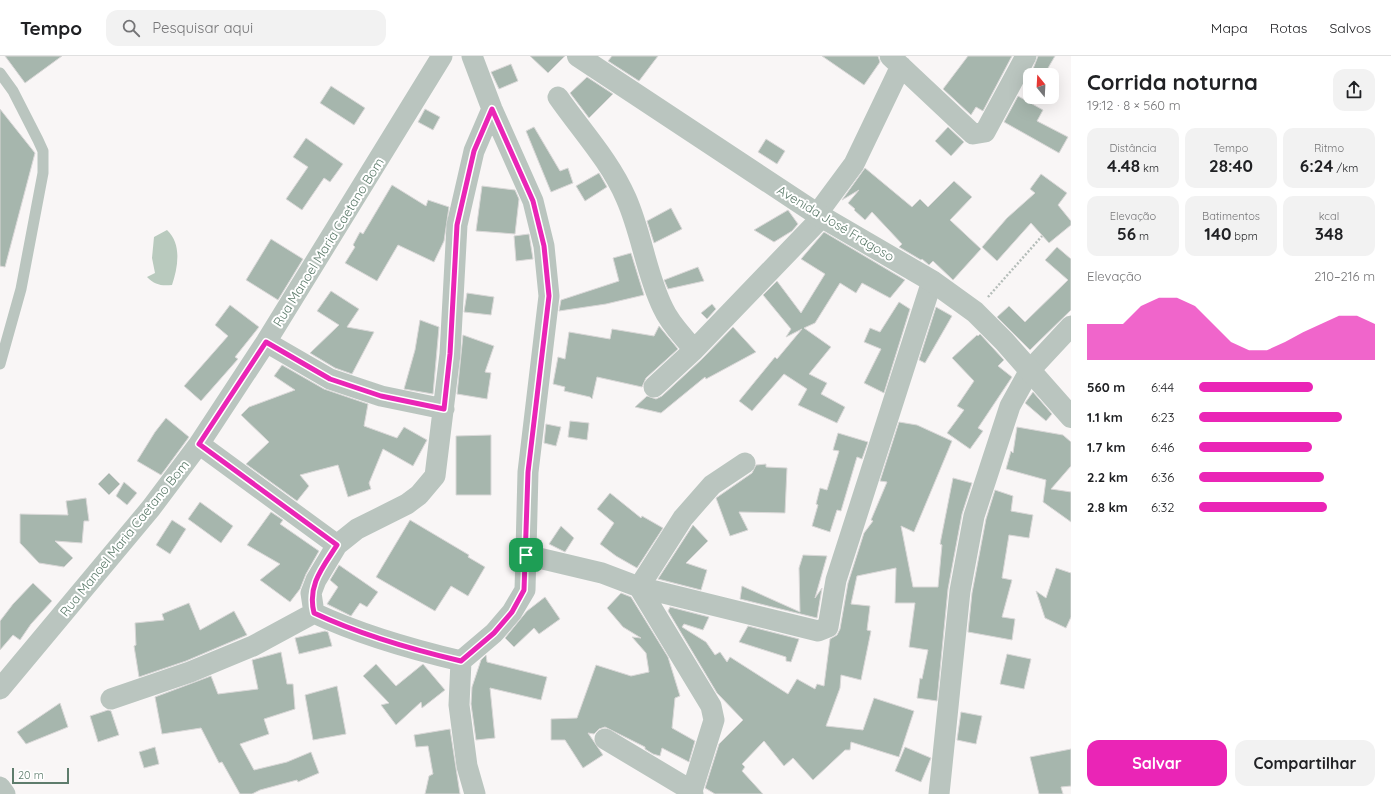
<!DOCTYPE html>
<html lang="pt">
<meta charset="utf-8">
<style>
:root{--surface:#fff;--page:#f2f2f2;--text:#202124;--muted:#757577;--line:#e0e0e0;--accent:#ea25b6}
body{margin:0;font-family:Quicksand,sans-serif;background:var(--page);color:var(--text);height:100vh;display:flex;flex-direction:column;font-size:15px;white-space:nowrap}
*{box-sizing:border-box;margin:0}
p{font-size:13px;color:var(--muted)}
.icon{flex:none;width:22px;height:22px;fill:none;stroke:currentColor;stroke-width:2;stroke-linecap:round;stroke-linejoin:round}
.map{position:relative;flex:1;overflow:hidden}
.panel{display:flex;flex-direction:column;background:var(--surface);width:320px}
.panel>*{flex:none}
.needle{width:26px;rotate:342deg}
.buttons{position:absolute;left:1023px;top:12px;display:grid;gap:8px}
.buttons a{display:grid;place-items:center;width:36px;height:36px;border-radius:8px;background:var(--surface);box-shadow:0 4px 16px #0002;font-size:20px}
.scale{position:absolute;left:12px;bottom:10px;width:57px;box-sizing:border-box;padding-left:4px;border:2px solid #5e7c6c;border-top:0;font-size:11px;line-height:14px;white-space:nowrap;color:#5e7c6c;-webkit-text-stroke:3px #fff;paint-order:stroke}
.pin{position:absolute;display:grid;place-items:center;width:34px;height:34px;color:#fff;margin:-17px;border-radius:8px;box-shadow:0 2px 6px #0006}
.round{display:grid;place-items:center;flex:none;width:42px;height:42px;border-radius:12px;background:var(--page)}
.headline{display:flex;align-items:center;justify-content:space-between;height:68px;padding:0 16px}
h1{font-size:22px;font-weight:700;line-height:30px}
.metrics{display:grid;grid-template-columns:repeat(3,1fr);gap:6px;height:68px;padding:4px 16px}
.metrics div{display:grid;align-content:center;border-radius:10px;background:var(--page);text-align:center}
.metrics b{font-size:17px;font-weight:700}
.metrics small{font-size:11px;font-weight:400}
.metrics p{font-size:11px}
.chart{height:112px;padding:8px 16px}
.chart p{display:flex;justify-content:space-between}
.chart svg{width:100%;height:72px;margin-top:4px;fill:var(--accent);opacity:.7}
.primary-button{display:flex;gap:8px;margin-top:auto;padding:8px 16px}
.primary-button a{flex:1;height:46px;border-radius:12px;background:var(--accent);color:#fff;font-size:16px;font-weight:700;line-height:46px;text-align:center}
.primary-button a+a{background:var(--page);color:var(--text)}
ul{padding:0 16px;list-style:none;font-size:13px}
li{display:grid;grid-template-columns:64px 48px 1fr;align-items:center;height:30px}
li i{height:10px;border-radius:5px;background:var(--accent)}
header{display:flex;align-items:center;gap:24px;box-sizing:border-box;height:56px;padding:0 20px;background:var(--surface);border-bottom:1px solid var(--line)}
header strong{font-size:19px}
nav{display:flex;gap:22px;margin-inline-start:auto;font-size:14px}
.search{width:280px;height:36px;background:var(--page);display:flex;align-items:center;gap:10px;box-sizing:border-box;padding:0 14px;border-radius:12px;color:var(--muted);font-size:15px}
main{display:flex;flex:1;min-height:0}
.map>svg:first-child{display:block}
.water{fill:#b9cabe}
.building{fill:#a6b6ad;stroke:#dad8d8}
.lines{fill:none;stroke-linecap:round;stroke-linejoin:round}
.path{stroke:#b5bdb9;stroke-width:2.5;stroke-dasharray:2 2;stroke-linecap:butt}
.service{stroke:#bac5bf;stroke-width:11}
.minor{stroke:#bac5bf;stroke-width:21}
.tertiary{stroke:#bac5bf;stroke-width:22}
.route-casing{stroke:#fff;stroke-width:8}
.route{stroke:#ea25b6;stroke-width:5}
.labels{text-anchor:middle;stroke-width:4;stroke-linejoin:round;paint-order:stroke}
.street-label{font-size:13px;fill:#5e7c6c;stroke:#fff}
</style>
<header>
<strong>Tempo</strong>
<div class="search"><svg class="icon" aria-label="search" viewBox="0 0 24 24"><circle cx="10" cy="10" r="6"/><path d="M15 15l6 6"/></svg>Pesquisar aqui</div>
<nav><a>Mapa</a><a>Rotas</a><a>Salvos</a></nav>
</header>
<main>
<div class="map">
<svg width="1071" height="738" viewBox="0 0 1071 738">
<rect width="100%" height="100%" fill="#f9f6f6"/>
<path class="water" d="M167,174C182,188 178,211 172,229C161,230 155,229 147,221L155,217L152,202L154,181Z"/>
<path class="building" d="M5,0H62L25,27Z
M530,0H565L548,17Z
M612,0H658L639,25L608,5Z
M822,0H878L880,6L864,29Z
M968,0H1012L983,55L976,51L971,59L943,33Z
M1038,0H1055L1044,19L1033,13Z
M511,8L518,25L499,33L491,16Z
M587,21L613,38L589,62L570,37Z
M331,30L365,52L354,69L320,47Z
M1018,40L1043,54L1037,65L1068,81L1059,97L1004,66Z
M0,53L35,97L5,211L0,210Z
M425,53L440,61L433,74L418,66Z
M534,71L560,115L568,112L573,127L551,136L526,75Z
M948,71L964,86L951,100L935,85Z
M306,82L343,108L330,126L324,122L302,154L286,143L308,111L293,101Z
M766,83L785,95L777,108L758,96Z
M865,112L912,151L920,143L928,151L954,125L972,141L950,164L981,193L953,224L933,205L929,209L922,203L921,204L899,191L902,188L872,156L865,164L854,154L855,153L848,147L859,134L842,144Z
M599,117L607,131L585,145L576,130Z
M1041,118L1067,137L1058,149L1071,165V169L1049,187L1031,167L997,205L982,191L1007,162L1035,137L1030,133Z
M392,129L426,150L428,144L449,151L444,185L434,206L398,189L377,225L345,207L355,191L353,189L360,176L363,178Z
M482,130L515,134L519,143L515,178L476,175Z
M671,152L682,173L654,187L647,165Z
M788,154L798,168L792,175L774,186L754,174Z
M824,176L905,224L890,242L862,227L856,237L840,227L815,267L804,272L831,291L809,318L827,327L821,338L845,351L837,367L798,349L807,333L784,318L752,355L739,345L775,301L777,303L802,273L786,281L791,273L763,239L777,225L801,257L825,218L801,203Z
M529,178L533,203L516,205L514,180Z
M271,183L303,203L278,244L246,224Z
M1057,191L1071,203V254L1030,294L997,261L1009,250L1025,266L1068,224L1045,204Z
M631,197L644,239L606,248L559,255L561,244L619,225L613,202Z
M698,211L704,225L668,233L664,224Z
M331,235L359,253L347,271L374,276L352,318L335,312L310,297L339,269L317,255Z
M467,237L494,241L491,259L464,256Z
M899,246L910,253L884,337L864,327L881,293L864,286L870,272L880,276Z
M712,248L716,253L707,263L701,257Z
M230,249L259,271L235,301L238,303L201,345L184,330L228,280L215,269Z
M936,251L952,260L925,307L919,304Z
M420,264L439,271L433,338L404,333L415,294Z
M659,270L678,293L646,322L642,331L597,321L592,343L590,341L564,335L565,331L553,328L558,301L565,303L569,276L610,283L612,273L654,280Z
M733,271L756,296L706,323L705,321L661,357L635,351L647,340L656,343L662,340L702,303Z
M980,278L1004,304L998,310L1012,321L978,372L983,375L970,393L947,377L964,354L957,350L974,325L952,302L977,279L978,280Z
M463,279L494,290L485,316L491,317L487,343L457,338Z
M282,309L324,333L368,348L364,370L397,382L404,371L427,384L413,410L383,393L369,427L371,433L348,441L338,409L300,419L309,430L297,445L246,408L269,386L241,359L249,351L295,334L274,320Z
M1033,336L1052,358L1046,365L1025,347Z
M166,362L189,381L161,419L137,405L155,376Z
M570,365L589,367L587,384L568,381Z
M899,366L917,369L952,385L914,476L901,470L913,531H938L942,489L940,488L953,422L972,427L962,458L948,533L937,645L917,642L920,622L922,623L928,594L909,591L915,547H895L896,512L857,520L851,548L870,550L867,574L871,575L861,624L841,619L840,632L826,670L863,674L874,642L914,655L899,701L851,686L850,694H845L813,724L793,702L784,710L764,685L742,708L745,711L742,715L763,738H715L705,732L719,688L743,664L717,637L668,555L670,551L709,561L703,574L684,568L682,571L706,586L715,599L720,596L727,606L730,601L788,638L797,623L815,633L817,628L824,630L830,583L837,579L840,573L848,527L864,477L873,465L871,464L887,426L880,425Z
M546,368L561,371L556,390L544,387Z
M1017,371L1063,379L1071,386V410L1051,433L1071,436V466L1043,446L1046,424L1006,413L1011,395L1013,397Z
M838,377L868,386L862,403L857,401L841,455L837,454L830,476L812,470L818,449L816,448L820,432L827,434L839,395L833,394Z
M491,379V439H456V380Z
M766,408V411L787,412L785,457L739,456L748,474L730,480L716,442L752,417L756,409Z
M109,417L120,428L109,439L98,428Z
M124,426L137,437L127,449L116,440Z
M995,434L1013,440L1011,455L1033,459L1029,482L1009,479L1002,522L1012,524L1002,561L1015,563L1012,584L968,576L972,537L986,463Z
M610,437L641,462L642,460L663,472L637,512L616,500L600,488L614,467L597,453Z
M86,442L89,465H84L82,487L55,485L73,502L64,511L39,507L20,487V458L68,459L66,445Z
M200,446L233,470L221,487L188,463Z
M271,456L283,464L280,468L319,495L306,518L300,533L290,546L260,524L280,508L247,489Z
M172,464L186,473L170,498L156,489Z
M410,464L469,499L468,501L485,511L468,540L451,530L435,555L376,521Z
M693,469L708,485L686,507L707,514L701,534L658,523Z
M561,470L574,482L565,496L549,488Z
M803,499L827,500L815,542L822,532L817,562L740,543L742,530L800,556L799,512Z
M339,509L378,536L367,551L360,547L351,560L327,548L338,531L330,524Z
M1056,512L1071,517V561L1066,572L1045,562L1036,535L1046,542Z
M33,527L52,545L31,568L20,584L13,579L0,594V565L13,548Z
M621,537L631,541L668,601L680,640L675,642L672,672L695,685L689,706L662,692L660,700L653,698L645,693V691L605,671L599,673L594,678L588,677L603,699L583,712L565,684H551V663L577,662L596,609L631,620L649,616L646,597L632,581L641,582L623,571L607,552Z
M545,541L560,563L539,578L534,572L514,591L505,582L527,555Z
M189,547L200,574L234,555L247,579L186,605L139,621L134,590L136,589L135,567L164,564L162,558Z
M748,570L799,583L791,606L786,605V601L739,586Z
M325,575L328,576L332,590L299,598L295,582Z
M281,596L287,628H293L295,653L264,663L269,678L240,688L254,714L287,706L311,696L319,717L298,726L297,724L260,734L252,738H240L222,706L219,707L201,672L162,678L155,641L211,620L218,638L258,633L252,604Z
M1007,598L1031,603L1024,633L1000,628Z
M486,599L487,606L547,621L541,644L490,632L495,682L476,684L471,648L472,631L481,604Z
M376,608L396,630L423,608L445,634L422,652L421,646L396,669L381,649L389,647L363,620Z
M337,630L346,678L313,684L305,639Z
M60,647L68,671L26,688L17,676Z
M108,654L111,655L119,679L98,686L90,660Z
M961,656L982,660L976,688L957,684Z
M450,673L460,738H425L429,720L433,718L428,690L416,691L414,679Z
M155,691L159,708L144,712L139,696Z
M905,691L931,702L921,726L895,715Z
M1071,693V730L1061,731L1063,738H1039L1030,701Z"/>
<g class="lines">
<path class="path" d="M988,241L1042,180"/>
<path class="service" d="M0,17L13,35L38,84L43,95V117L21,233L0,308"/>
<path class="minor" d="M472,0L492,53L533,145L544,190L549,240L528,416L525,534L512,556L494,577L461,605L459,649L467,710L475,738
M890,0L973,78L985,76L1026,0
M558,41C581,74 610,105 626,142C642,178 646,218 663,252C670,268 684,281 694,294
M817,158L854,108L901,10
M266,286L330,323L381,340L444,353
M654,331L694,294L822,161
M199,388L337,489
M526,499L602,517L639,531L818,575L828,571L836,524L932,225
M461,605C410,593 361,579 314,557L311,537L316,524L337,489L357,473L407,448L419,439L435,420L450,298L457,169L474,95L492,53
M0,633L151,452L199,388L266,286L442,0
M111,643L190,616L253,590L314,557
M605,683L692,735
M0,731L5,738
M693,738L692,735L714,664L711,650L639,531L683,462L712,429L745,407
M939,738L960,535L974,460L1010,350L1030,314L1071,270"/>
<path class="tertiary" d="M578,0L817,158L932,225L975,256L1004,285L1071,361"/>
</g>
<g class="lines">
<defs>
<path id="route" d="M492,53L533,145L544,190L549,240L528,416L524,534L512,556L494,577L461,605C410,593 361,579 314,557C307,529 323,511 337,489L199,388L266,286L330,323L381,340L444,353L450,298L457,169L474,95Z"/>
</defs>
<use href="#route" class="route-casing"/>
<use href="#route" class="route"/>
</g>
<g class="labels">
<g class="street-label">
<text transform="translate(836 167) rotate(31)" y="5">Avenida José Fragoso</text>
<text transform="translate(328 186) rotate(-58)" y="5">Rua Manoel Maria Caetano Bom</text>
<text transform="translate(124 482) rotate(-51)" y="5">Rua Manoel Maria Caetano Bom</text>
</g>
</g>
</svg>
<div class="buttons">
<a><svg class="needle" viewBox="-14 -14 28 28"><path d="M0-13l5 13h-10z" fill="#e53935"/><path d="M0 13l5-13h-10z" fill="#757577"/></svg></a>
</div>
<div class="scale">20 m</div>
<div class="pin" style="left:526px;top:499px;background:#1e9e55"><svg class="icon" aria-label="arrive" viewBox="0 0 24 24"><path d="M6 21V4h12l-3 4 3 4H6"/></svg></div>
</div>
<section class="panel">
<div class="headline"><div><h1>Corrida noturna</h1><p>19:12 · 8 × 560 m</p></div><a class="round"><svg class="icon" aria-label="share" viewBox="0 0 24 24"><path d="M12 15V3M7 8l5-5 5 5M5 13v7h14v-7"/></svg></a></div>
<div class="metrics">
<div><p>Distância</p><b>4.48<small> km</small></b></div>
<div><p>Tempo</p><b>28:40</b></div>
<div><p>Ritmo</p><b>6:24<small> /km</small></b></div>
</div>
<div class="metrics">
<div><p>Elevação</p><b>56<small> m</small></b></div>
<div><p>Batimentos</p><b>140<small> bpm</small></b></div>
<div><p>kcal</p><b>348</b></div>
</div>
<div class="chart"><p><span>Elevação</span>210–216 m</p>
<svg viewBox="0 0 160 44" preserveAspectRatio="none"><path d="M0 44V22L10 22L20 22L30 11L40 6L50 6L60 11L70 22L80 33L90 38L100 38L110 33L120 27L130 22L140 17L150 17L160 22V44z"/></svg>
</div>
<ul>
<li><b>560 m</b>6:44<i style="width:65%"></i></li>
<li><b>1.1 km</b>6:23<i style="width:81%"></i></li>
<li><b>1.7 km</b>6:46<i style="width:64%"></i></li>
<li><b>2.2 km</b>6:36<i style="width:71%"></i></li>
<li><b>2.8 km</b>6:32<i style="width:73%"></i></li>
</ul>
<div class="primary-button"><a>Salvar</a><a>Compartilhar</a></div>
</section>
</main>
